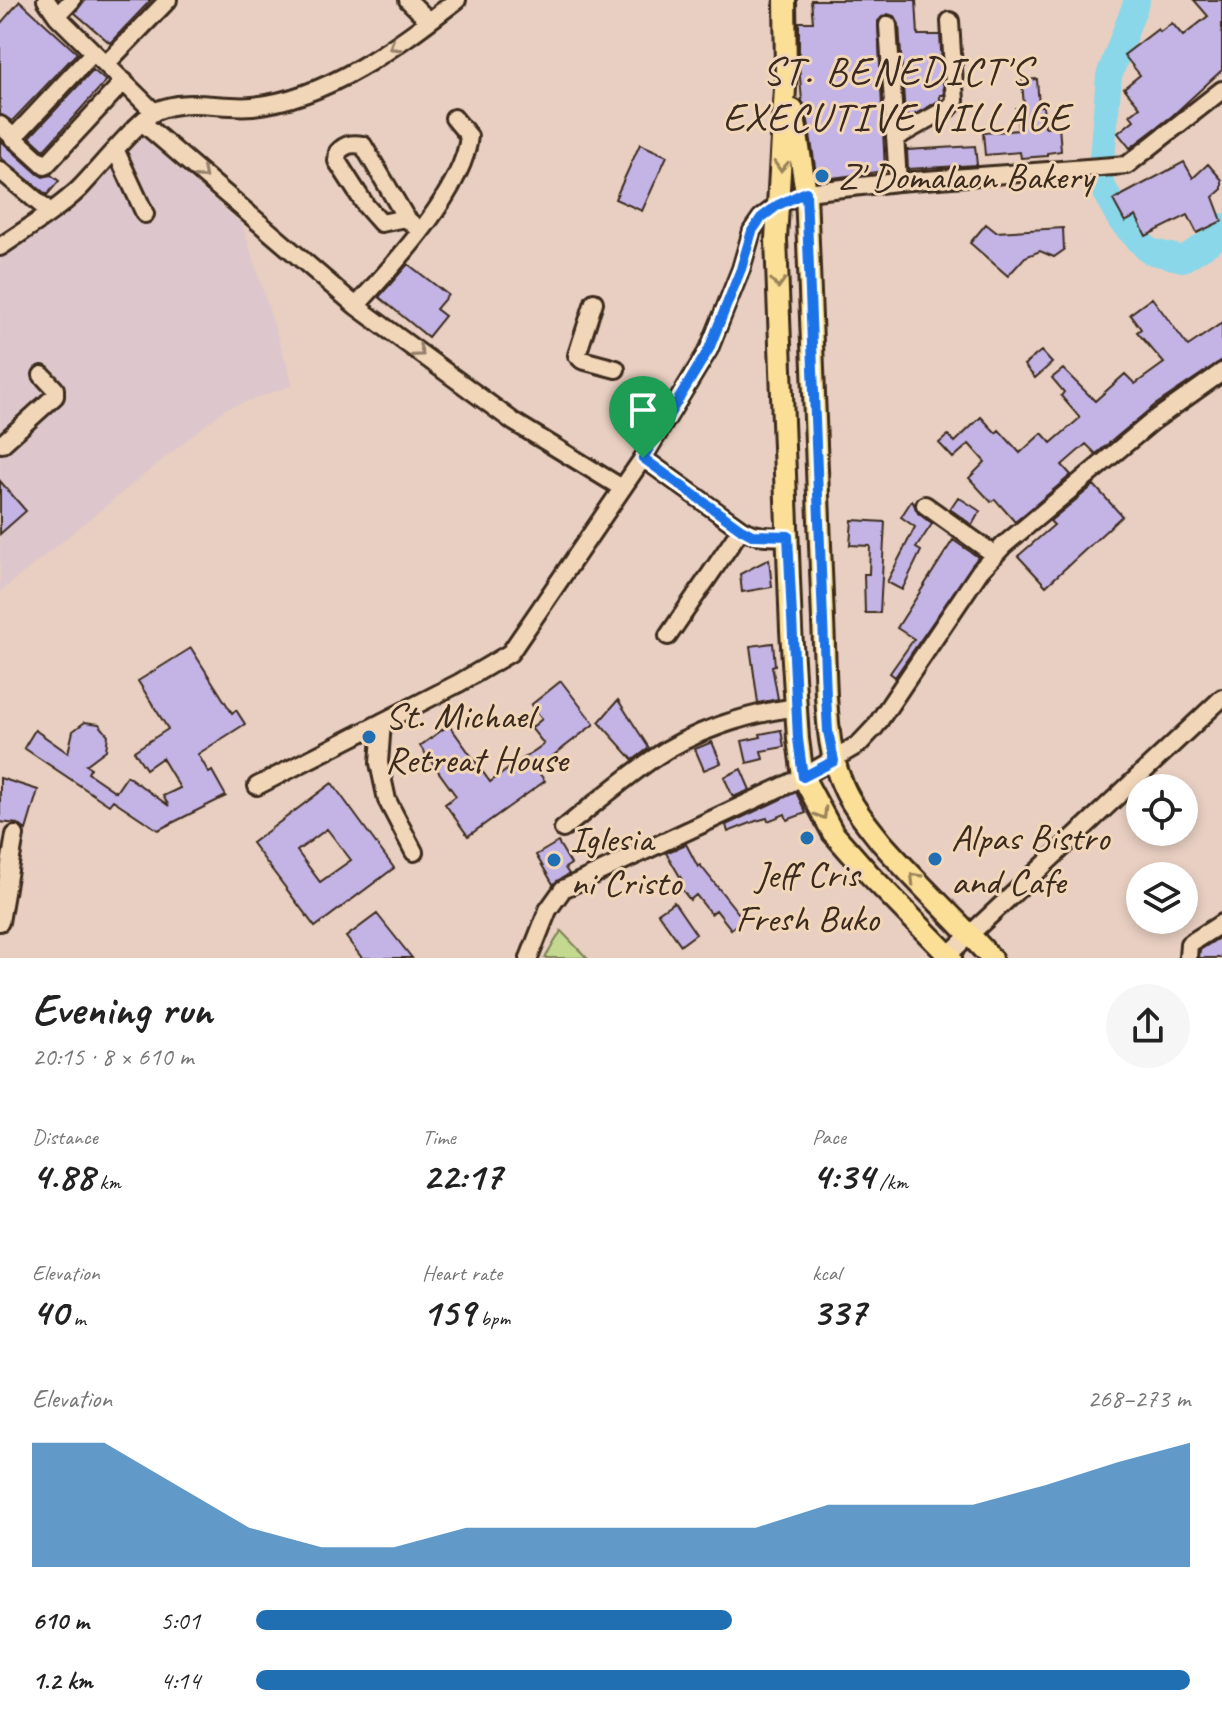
<!DOCTYPE html>
<meta charset="utf-8">
<style>
:root{--surface:#fff;--page:#f6f6f6;--text:#222;--muted:#767676;--accent:#1f6fb2}
body{margin:0;font-family:Caveat,sans-serif;background:var(--page);color:var(--text);height:100vh;display:flex;flex-direction:column;font-size:30px;white-space:nowrap}
*{box-sizing:border-box;margin:0}
p{font-size:26px;color:var(--muted)}
.icon{flex:none;width:44px;height:44px;fill:none;stroke:currentColor;stroke-width:2;stroke-linecap:round;stroke-linejoin:round}
.map{position:relative;height:958px;overflow:hidden}
.drawer{display:flex;flex-direction:column;background:var(--surface);flex:1}
.drawer>*{flex:none}
.fabs{position:absolute;left:1126px;top:774px;display:grid;gap:16px}
.fabs a{display:grid;place-items:center;width:72px;height:72px;border-radius:50%;background:var(--surface);box-shadow:0 4px 12px #0003;font-size:40px}
.pin{position:absolute;display:grid;place-items:center;width:68px;height:68px;color:#fff;margin:-82px -34px;border-radius:50% 50% 50% 0;rotate:-45deg;box-shadow:0 0 8px #0007}
.pin .icon{rotate:45deg}
.round{display:grid;place-items:center;flex:none;width:84px;height:84px;border-radius:42px;background:var(--page)}
.head{display:flex;align-items:center;justify-content:space-between;height:136px;padding:0 32px}
h1{font-size:44px;font-weight:700;line-height:60px}
.metrics{display:grid;grid-template-columns:repeat(3,1fr);gap:12px;height:136px;padding:8px 32px}
.metrics div{display:grid;align-content:center}
.metrics b{font-size:40px;font-weight:700}
.metrics small{font-size:22px;font-weight:400}
.metrics p{font-size:22px}
.chart{height:224px;padding:16px 32px}
.chart p{display:flex;justify-content:space-between}
.chart svg{width:100%;height:144px;margin-top:8px;fill:var(--accent);opacity:.7}
ul{padding:0 32px;list-style:none;font-size:26px}
li{display:grid;grid-template-columns:128px 96px 1fr;align-items:center;height:60px}
li i{height:20px;border-radius:10px;background:var(--accent)}
.map>svg:first-child{display:block}
.built{fill:#ddc7cc}
.green{fill:#c2d98f;stroke:#7e8256;stroke-width:2}
.lines{fill:none;stroke-linecap:round;stroke-linejoin:round}
.river{stroke:#8ad7e9;stroke-width:26}
.building{fill:#c3b4e5;stroke:#3b2a1e;stroke-width:2;fill-rule:evenodd}
.minor-casing{stroke:#3b2a1e;stroke-width:22}
.major-casing{stroke:#3b2a1e;stroke-width:26}
.minor{stroke:#f1d6b8;stroke-width:16}
.major{stroke:#fbdf96;stroke-width:20}
.oneway{stroke:#96806b}
.oneway2{stroke:#9b845a}
.route-casing{stroke:#fff;stroke-width:16}
.route{stroke:#1a73e8;stroke-width:10}
.poi-dot{fill:#1f6fb2;stroke:#f1d6b8;stroke-width:3}
.labels{text-anchor:middle;stroke-width:6;stroke-linejoin:round;paint-order:stroke}
.poi-label{font-size:38px;fill:#3b2a1e;stroke:#f1d6b8;text-anchor:start}
.neighbourhood-label{font-size:40px;letter-spacing:2px;fill:#3b2a1e;stroke:#f1d6b8}
</style>
<div class="map">
<svg width="1222" height="958" viewBox="0 0 1222 958">
<rect width="100%" height="100%" fill="#e8cfc1"/>
<filter id="ink" filterUnits="userSpaceOnUse"><feTurbulence type="fractalNoise" baseFrequency=".0125" numOctaves="2"/><feDisplacementMap in="SourceGraphic" scale="16" xChannelSelector="R" yChannelSelector="G"/><feConvolveMatrix kernelMatrix="1 2 1 2 8 2 1 2 1" color-interpolation-filters="sRGB"/></filter>
<g filter="url(#ink)">
<path class="built" d="M142,137L242,224L293,385L225,409L0,592V258L77,203Z"/>
<path class="green" d="M561,931L587,958H545Z"/>
<g class="lines">
<path class="river" d="M1137,0L1109,76L1100,181L1120,220L1149,251L1183,259L1213,240L1222,226"/>
</g>
<path class="building" d="M85,0H151L110,43L75,13Z
M811,0H916L918,35H940L944,95H940V100L912,116H905L899,24L894,16L888,14L878,21L885,171L817,180L806,108L802,101L799,65V22H813Z
M1194,0H1222V70L1172,116L1130,148L1118,133L1134,120L1130,115L1140,107L1124,88L1140,75L1124,55L1158,29L1160,32L1172,23L1183,36L1208,16Z
M20,1L77,53L12,121L0,114V24Z
M93,70L106,81L44,150L30,137Z
M1037,79L1039,106H1043L1045,127L1059,126L1061,151L1047,153V156L1021,158L1020,152L985,155L983,133L1018,130L1016,108L1024,107L1022,80Z
M0,140L38,174L43,177L51,175L59,181L47,195L0,157Z
M640,144L667,156L642,211L615,199Z
M975,146L977,165L908,169L907,150Z
M1184,162L1193,178L1208,164L1222,180V189L1213,197L1222,221L1197,233L1188,215L1146,236L1136,216L1125,222L1113,200Z
M986,224L996,232L1063,228L1064,250L1054,257L1040,251L1025,257L1008,276L970,243Z
M408,264L448,295L436,309L445,316L428,337L379,297Z
M1152,298L1188,346L1222,323V360L1155,405L1096,454L1086,444L1062,465L1071,475L1015,522L995,499L991,502L969,478L985,462L969,444L953,458L939,443L948,435L955,442L981,417L996,433L999,430L1020,453L1042,433L1051,443L1080,418L1061,396L1064,392L1052,378L1063,369L1095,401L1125,374L1135,384L1164,363L1137,332L1141,329L1130,314Z
M1041,351L1052,363L1035,378L1024,365Z
M0,481L26,511L0,534Z
M1094,485L1122,516L1046,586L1018,556L1054,525L1050,521Z
M958,497L980,511L972,525L950,509Z
M912,500L918,513L932,524L916,548L921,551L902,590L887,582L915,527L901,517Z
M852,520L885,522L880,613H865L864,574H869L870,546L850,545Z
M953,540L978,557L895,677L890,673L914,639L897,628Z
M769,559L772,587L742,592L740,574Z
M773,643L775,665L772,666L778,699L758,703L750,646Z
M191,648L232,713L236,710L245,724L198,754L209,773L212,771L226,796L158,830L113,800L109,805L24,748L35,730L68,753L73,731L85,722L99,724L108,735L106,750L86,765L91,768L88,773L116,792L127,776L169,806L163,796L180,788L162,758L146,769L134,751L168,729L138,681Z
M561,681L594,724L536,769L545,781L468,836L445,804L456,796L420,746L449,725L490,782L544,744L531,728L542,719L531,705Z
M618,700L649,748L633,760L599,722Z
M781,730L784,747L761,751L763,759L747,763L742,741L761,737L760,734Z
M712,742L721,763L704,770L695,749Z
M741,769L750,790L733,797L724,777Z
M0,778L38,790L26,830L18,824L0,822Z
M332,783L394,868L315,927L252,843ZM327,829L351,860L320,882L297,851Z
M796,792L806,813L787,820L785,814L768,821L767,818L756,821L728,832L726,825Z
M558,842L571,864L565,868L569,874L553,884L536,855Z
M686,844L698,867L700,865L743,919L731,929L716,910L711,914L696,895L690,900L677,883L682,880L666,853Z
M674,902L696,934L681,945L658,913Z
M377,914L412,958H362L346,937Z
M1222,936V958H1199L1200,950Z"/>
<g class="lines">
<defs>
<path id="minor" d="M46,0L57,16L154,112
M408,0L429,21
M57,16L72,0
M888,25L898,182
M106,64L168,0
M143,123L356,306L514,422L622,488
M0,125L45,166L124,81
M13,138L93,53
M895,138L950,107L955,101L950,21
M116,151L145,214
M0,170L50,212
M406,218L381,223L366,206L337,161L338,152C346,144 352,143 363,145L406,218L420,231
M0,247C26,229 56,211 79,189C96,172 139,119 156,111C187,97 221,109 253,106C330,98 398,45 457,0
M594,302L577,355L582,360L616,369
M356,306C393,266 464,190 469,136L454,118
M2,444L55,396V389L42,375
M643,458L741,529C756,537 771,537 788,536
M925,505L995,555
M668,636L741,529
M382,722L379,763L387,800L414,852
M257,786L459,683L510,653L643,458L709,349L741,269L752,231L761,218L778,205L806,192L898,182L1127,165L1222,90
M563,829C592,806 621,781 651,760C692,731 747,714 796,707
M0,922L15,835
M948,955L1222,698
M529,958L548,910L563,889L803,777L859,744L875,727L980,571L1004,545L1153,421L1222,372
M1188,958L1189,944L1222,923"/>
<path id="major" d="M785,0L786,71L776,239L791,630L798,739L803,777L833,833L870,875L951,958
M793,110L806,192L826,696C828,728 830,757 843,786C852,807 867,824 881,842C916,882 955,918 991,958"/>
</defs>
<use href="#minor" class="minor-casing"/>
<use href="#major" class="major-casing"/>
<use href="#minor" class="minor"/>
<use href="#major" class="major"/>
</g>
<defs><path id="oneway-chevron" d="M-2-3.5L2.5 0L-2 3.5" fill="none" stroke-width="1.6" stroke-linecap="round" stroke-linejoin="round" transform="scale(2)"/></defs>
<g class="oneway">
<use href="#oneway-chevron" transform="translate(394 46) rotate(148)"/>
<use href="#oneway-chevron" transform="translate(202 174) rotate(41)"/>
<use href="#oneway-chevron" transform="translate(419 352) rotate(36)"/>
</g>
<g class="oneway2">
<use href="#oneway-chevron" transform="translate(781 166) rotate(93)"/>
<use href="#oneway-chevron" transform="translate(778 283) rotate(88)"/>
<use href="#oneway-chevron" transform="translate(822 814) rotate(58)"/>
<use href="#oneway-chevron" transform="translate(915 878) rotate(-134)"/>
</g>
</g>
<g class="lines" filter="url(#ink)">
<defs>
<path id="route" d="M806,192L826,696L828,731L834,761L803,777L798,739L788,536L752,535L741,529L643,458L709,349L741,269L752,231L761,218L778,205Z"/>
</defs>
<use href="#route" class="route-casing"/>
<use href="#route" class="route"/>
</g>
<g class="poi-dot">
<circle cx="822" cy="176" r="8"/>
<circle cx="369" cy="737" r="8"/>
<circle cx="807" cy="838" r="8"/>
<circle cx="935" cy="859" r="8"/>
<circle cx="554" cy="860" r="8"/>
</g>
<g class="labels">
<g class="poi-label">
<text x="838" y="189">Z' Domalaon Bakery</text>
<text x="385" y="728">St. Michael<tspan x="385" dy="44">Retreat House</tspan></text>
<text x="951" y="850">Alpas Bistro<tspan x="951" dy="44">and Cafe</tspan></text>
<text x="570" y="851">Iglesia<tspan x="570" dy="44">ni Cristo</tspan></text>
<text x="807" y="887" text-anchor="middle">Jeff Cris<tspan x="807" dy="44">Fresh Buko</tspan></text>
</g>
<g class="neighbourhood-label">
<text x="897" y="84">ST. BENEDICT'S<tspan x="897" dy="46">EXECUTIVE VILLAGE</tspan></text>
</g>
</g>
</svg>
<div class="fabs">
<a><svg class="icon" aria-label="locate" viewBox="0 0 24 24"><circle cx="12" cy="12" r="6"/><path d="M12 2v4M12 18v4M2 12h4M18 12h4"/></svg></a>
<a><svg class="icon" aria-label="layers" viewBox="0 0 24 24"><path d="M12 4l9 5-9 5-9-5zM3 14l9 5 9-5"/></svg></a>
</div>
<div class="pin" style="left:643px;top:458px;background:#1e9e55"><svg class="icon" aria-label="arrive" viewBox="0 0 24 24"><path d="M6 21V4h12l-3 4 3 4H6"/></svg></div>
</div>
<section class="drawer">
<div class="head"><div><h1>Evening run</h1><p>20:15 · 8 × 610 m</p></div><a class="round"><svg class="icon" aria-label="share" viewBox="0 0 24 24"><path d="M12 15V3M7 8l5-5 5 5M5 13v7h14v-7"/></svg></a></div>
<div class="metrics">
<div><p>Distance</p><b>4.88<small> km</small></b></div>
<div><p>Time</p><b>22:17</b></div>
<div><p>Pace</p><b>4:34<small> /km</small></b></div>
</div>
<div class="metrics">
<div><p>Elevation</p><b>40<small> m</small></b></div>
<div><p>Heart rate</p><b>159<small> bpm</small></b></div>
<div><p>kcal</p><b>337</b></div>
</div>
<div class="chart"><p><span>Elevation</span>268–273 m</p>
<svg viewBox="0 0 160 44" preserveAspectRatio="none"><path d="M0 44V6L10 6L20 19L30 32L40 38L50 38L60 32L70 32L80 32L90 32L100 32L110 25L120 25L130 25L140 19L150 12L160 6V44z"/></svg>
</div>
<ul>
<li><b>610 m</b>5:01<i style="width:51%"></i></li>
<li><b>1.2 km</b>4:14<i style="width:100%"></i></li>
</ul>
</section>
